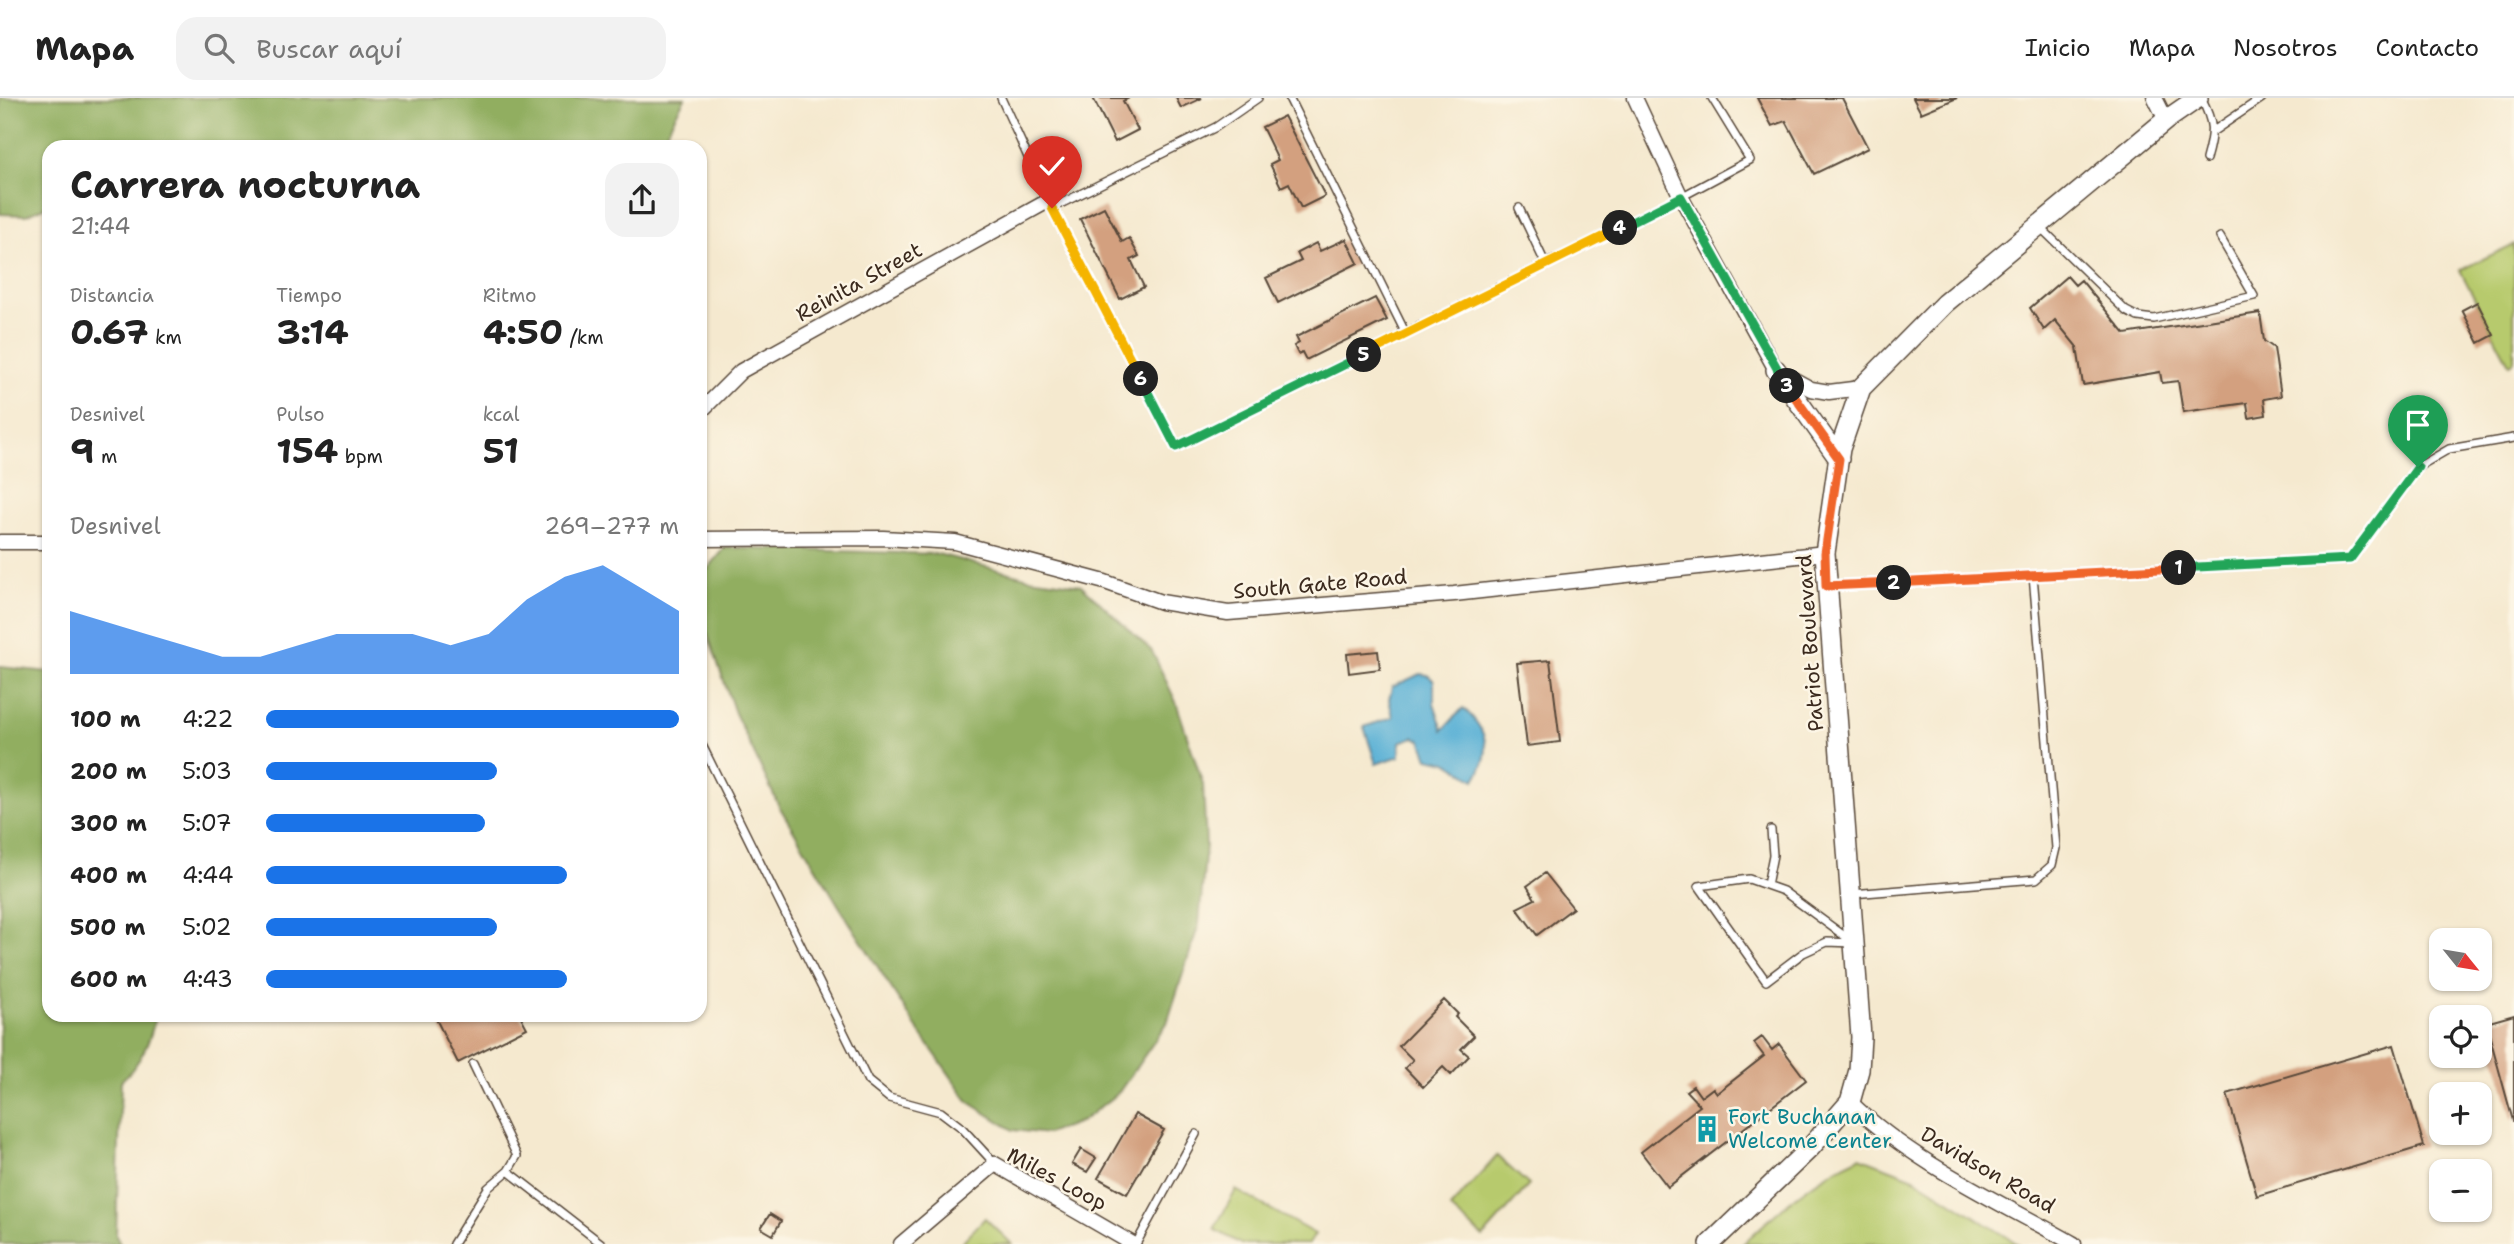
<!DOCTYPE html>
<html lang="es">
<meta charset="utf-8">
<style>
:root{--surface:#fff;--page:#f2f2f2;--text:#222;--muted:#767676;--line:#e0e0e0;--accent:#1a73e8}
body{margin:0;font-family:"Shantell Sans",sans-serif;background:var(--page);color:var(--text);height:100vh;display:flex;flex-direction:column;font-size:26px;white-space:nowrap}
*{box-sizing:border-box;margin:0}
p{font-size:23px;color:var(--muted)}
.icon{flex:none;width:38px;height:38px;fill:none;stroke:currentColor;stroke-width:2;stroke-linecap:round;stroke-linejoin:round}
.map{position:relative;flex:1;overflow:hidden}
.sheet{position:absolute;left:42px;top:42px;width:665px;height:882px;display:flex;flex-direction:column;background:var(--surface);border-radius:21px;box-shadow:0 2px 5px #0004}
.sheet>*{flex:none}
.needle{width:46px;rotate:120deg}
.tools{position:absolute;left:2429px;top:830px;display:grid;gap:14px}
.tools a{display:grid;place-items:center;width:63px;height:63px;border-radius:14px;background:var(--surface);box-shadow:0 2px 5px #0004;font-size:35px}
.pin{position:absolute;display:grid;place-items:center;width:60px;height:60px;color:#fff;margin:-72px -30px;border-radius:50% 50% 50% 0;rotate:-45deg;box-shadow:0 0 7px #0007}
.pin .icon{rotate:45deg}
.km{position:absolute;width:35px;height:35px;margin:-18px;border-radius:50%;background:#222;color:#fff;font-size:19px;line-height:35px;text-align:center}
.round{display:grid;place-items:center;flex:none;width:74px;height:74px;border-radius:21px;background:var(--page)}
.summary{display:flex;align-items:center;justify-content:space-between;height:119px;padding:0 28px}
h1{font-size:38px;font-weight:700;line-height:52px}
.figures{display:grid;grid-template-columns:repeat(3,1fr);gap:10px;height:119px;padding:7px 28px}
.figures div{display:grid;align-content:center}
.figures b{font-size:35px;font-weight:700}
.figures small{font-size:19px;font-weight:400}
.figures p{font-size:19px}
.chart{height:196px;padding:14px 28px}
.chart p{display:flex;justify-content:space-between}
.chart svg{width:100%;height:126px;margin-top:7px;fill:var(--accent);opacity:.7}
ul{padding:0 28px;list-style:none;font-size:23px}
li{display:grid;grid-template-columns:112px 84px 1fr;align-items:center;height:52px}
li i{height:18px;border-radius:9px;background:var(--accent)}
header{display:flex;align-items:center;gap:42px;box-sizing:border-box;height:98px;padding:0 35px;background:var(--surface);border-bottom:2px solid var(--line)}
header strong{font-size:33px}
nav{display:flex;gap:38px;margin-inline-start:auto;font-size:24px}
.search{width:490px;height:63px;background:var(--page);display:flex;align-items:center;gap:18px;box-sizing:border-box;padding:0 24px;border-radius:21px;color:var(--muted);font-size:26px}
.map>svg:first-child{display:block}
.green{fill:#b7ca6d;stroke:#797a46;stroke-width:2}
.forest{fill:#91ae60;stroke:#666c3f;stroke-width:2}
.water{fill:#58b0d5;stroke:#4a6d7a;stroke-width:2}
.building{fill:#d3a07f}
.lines{fill:none;stroke-linecap:round;stroke-linejoin:round}
.service-casing{stroke:#574739;stroke-width:10}
.minor-casing{stroke:#574739;stroke-width:17}
.tertiary-casing{stroke:#574739;stroke-width:22}
.service{stroke:#fff;stroke-width:7}
.minor{stroke:#fff;stroke-width:14}
.tertiary{stroke:#fff;stroke-width:19}
.split-1-casing{stroke:#fff;stroke-width:14}
.split-2-casing{stroke:#fff;stroke-width:14}
.split-3-casing{stroke:#fff;stroke-width:14}
.split-4-casing{stroke:#fff;stroke-width:14}
.split-5-casing{stroke:#fff;stroke-width:14}
.split-6-casing{stroke:#fff;stroke-width:14}
.split-7-casing{stroke:#fff;stroke-width:14}
.split-1{stroke:#22a559;stroke-width:9}
.split-2{stroke:#f0652b;stroke-width:9}
.split-3{stroke:#f0652b;stroke-width:9}
.split-4{stroke:#22a559;stroke-width:9}
.split-5{stroke:#f5b400;stroke-width:9}
.split-6{stroke:#22a559;stroke-width:9}
.split-7{stroke:#f5b400;stroke-width:9}
.labels{text-anchor:middle;stroke-width:5;stroke-linejoin:round;paint-order:stroke}
.street-label{font-size:21px;fill:#3b2a1e;stroke:#fcf5e5}
.culture-label{font-size:21px;fill:#0d838f;stroke:#fcf5e5;text-anchor:start}
</style>
<header>
<strong>Mapa</strong>
<div class="search"><svg class="icon" aria-label="search" viewBox="0 0 24 24"><circle cx="10" cy="10" r="6"/><path d="M15 15l6 6"/></svg>Buscar aquí</div>
<nav><a>Inicio</a><a>Mapa</a><a>Nosotros</a><a>Contacto</a></nav>
</header>
<div class="map">
<svg width="2514" height="1146" viewBox="0 0 2514 1146">
<rect width="100%" height="100%" fill="#fcf5e5"/>
<filter id="ink" filterUnits="userSpaceOnUse"><feTurbulence type="fractalNoise" baseFrequency=".0143" numOctaves="2"/><feDisplacementMap in="SourceGraphic" scale="14" xChannelSelector="R" yChannelSelector="G"/><feConvolveMatrix kernelMatrix="1 2 1 2 8 2 1 2 1" color-interpolation-filters="sRGB"/></filter>
<filter id="wash" filterUnits="userSpaceOnUse"><feTurbulence type="fractalNoise" baseFrequency=".00686" numOctaves="4" result="noise"/><feDisplacementMap in="SourceGraphic" scale="28" xChannelSelector="R" yChannelSelector="G"/><feGaussianBlur stdDeviation="1.57" result="paint"/><feColorMatrix in="noise" values="0 0 0 0 0 0 0 0 0 0 0 0 0 0 0 0 0 1.4 0 .05"/><feComposite in="paint" operator="in"/></filter>
<g filter="url(#wash)">
<rect width="100%" height="100%" fill="#f5e9cf"/>
<path class="green" d="M2514,146V263L2509,266L2460,172Z
M1497,1058L1529,1087L1483,1139L1450,1110Z
M1860,1059L1914,1080L2018,1146H1743C1777,1113 1816,1078 1860,1059Z
M1236,1092L1315,1136L1309,1146H1241L1214,1131Z
M985,1120L1012,1146H960Z"/>
<path class="forest" d="M0,0H685L658,49H49V107L26,117L0,116Z
M725,450L938,456L1029,480L1081,487L1152,553L1176,604L1203,686L1206,747L1199,826L1167,925L1119,994L1082,1023L1047,1036L1013,1032L969,1004L918,932L839,808L779,708L735,615L701,517L706,473Z
M0,569L49,574V917H156C150,944 141,965 121,983L116,1138L120,1146H0Z"/>
<path class="water" d="M1420,576L1428,577L1434,583V605L1443,632L1463,610C1488,632 1493,654 1475,682L1447,664L1428,660L1421,642L1414,639L1400,644V658L1376,666L1364,629L1393,619L1389,602L1392,589Z"/>
<g id="blocks">
<path class="building" d="M1093,0H1129L1123,3L1138,32L1115,44Z
M1176,0H1202L1181,10Z
M1757,0H1842L1868,50L1814,76L1786,23L1772,28Z
M1913,0H1957L1921,15Z
M1284,18L1325,98L1301,110L1289,85L1281,89L1270,66L1278,62L1262,29Z
M1104,109L1122,144L1129,140L1139,158L1131,162L1144,189L1120,201L1080,121Z
M1346,141L1358,165L1278,205L1266,180L1301,163L1297,155L1316,145L1320,153Z
M2067,178L2075,187L2081,182L2125,236L2260,215L2264,243L2274,250L2281,298L2264,301L2266,317L2249,320L2247,305L2183,314L2178,283L2162,285L2160,274L2083,287L2077,249L2055,222L2044,232L2030,210Z
M1375,200L1387,222L1306,262L1302,254L1298,256L1294,248L1299,245L1296,239Z
M2477,204L2494,237L2479,245L2462,212Z
M1378,553L1380,571L1349,575L1347,556Z
M1550,562L1560,644L1527,648L1517,565Z
M1545,775L1573,810L1537,837L1517,810L1535,801L1527,788Z
M1444,902L1458,916L1455,919L1474,938L1461,951L1469,958L1451,977L1443,969L1423,989L1405,970L1413,962L1399,948Z
M434,917H520L527,930L458,965Z
M2514,917V1023H2513L2486,925Z
M1762,939L1772,952L1779,946L1806,982L1668,1089L1641,1054L1700,1008L1686,993L1693,988L1701,999L1713,990L1717,995L1764,958L1754,945Z
M2394,947L2424,1048L2257,1098L2227,996Z
M1135,1016L1164,1032L1127,1096L1098,1080Z
M1081,1051L1096,1060L1087,1074L1072,1066Z
M770,1116L781,1123L773,1137L761,1130Z"/>
</g>
</g>
<g filter="url(#ink)">
<use href="#blocks" fill-opacity="0" stroke="#574739" stroke-width="2"/>
<g class="lines">
<defs>
<path id="service" d="M1001,0L1048,103L1176,349L1681,99L1750,62L1712,0
M1289,0L1406,236
M2201,0C2214,25 2214,33 2206,61
M2212,34L2262,0
M1052,110L1216,29L1258,0
M1519,110L1546,167
M2039,128L2126,213L2138,219L2154,221L2254,198L2220,139
M1831,488L2350,461L2418,369L2449,351L2514,340
M700,643L868,983L889,1000L941,1014L962,1030L995,1066
M1749,781L1783,793L1854,845L1827,844L1803,855L1766,883L1699,788Z
M1767,787L1773,757L1771,732
M1852,796L2036,781L2052,767L2056,750L2033,477
M508,1073L602,1146
M453,1146L488,1090L508,1073L517,1058L473,966
M1136,1146L1196,1036"/>
<path id="minor" d="M1635,0L1681,99L1776,272L1811,291L1829,294L1861,290
M2155,0L2166,22
M700,314L741,273L1048,103
M700,441L883,440L955,444L1105,484L1161,504L1228,515L1454,496L1825,455
M0,444H49
M1850,1004C1913,1065 1998,1103 2074,1146
M901,1146L995,1066L1133,1146"/>
<path id="tertiary" d="M1776,272L1839,361
M1710,1146L1810,1050L1850,1004L1859,972L1861,939L1854,845L1825,455L1840,351L1861,290L1945,205L2166,22L2198,0"/>
</defs>
<use href="#service" class="service-casing"/>
<use href="#minor" class="minor-casing"/>
<use href="#tertiary" class="tertiary-casing"/>
<use href="#service" class="service"/>
<use href="#minor" class="minor"/>
<use href="#tertiary" class="tertiary"/>
</g>
</g>
<g class="lines" filter="url(#ink)">
<defs>
<path id="split-1" d="M2179,470L2350,461L2418,369"/>
<path id="split-2" d="M1894,485L2179,470"/>
<path id="split-3" d="M1787,288L1839,361L1825,455L1826,488L1894,485"/>
<path id="split-4" d="M1620,130L1681,99L1787,288"/>
<path id="split-5" d="M1364,257L1620,130"/>
<path id="split-6" d="M1141,281L1176,349L1364,257"/>
<path id="split-7" d="M1052,110L1141,281"/>
</defs>
<use href="#split-1" class="split-1-casing"/>
<use href="#split-2" class="split-2-casing"/>
<use href="#split-3" class="split-3-casing"/>
<use href="#split-4" class="split-4-casing"/>
<use href="#split-5" class="split-5-casing"/>
<use href="#split-6" class="split-6-casing"/>
<use href="#split-7" class="split-7-casing"/>
<use href="#split-1" class="split-1"/>
<use href="#split-2" class="split-2"/>
<use href="#split-3" class="split-3"/>
<use href="#split-4" class="split-4"/>
<use href="#split-5" class="split-5"/>
<use href="#split-6" class="split-6"/>
<use href="#split-7" class="split-7"/>
</g>
<defs>
<symbol id="building-bare" viewBox="-9 -9 18 18"><path d="M-4-6H4V6H1V3H-1V6H-4ZM-2.5-4.3h1.7v1.8h-1.7ZM.8-4.3h1.7v1.8H.8ZM-2.5-1h1.7V.8h-1.7ZM.8-1h1.7V.8H.8Z" fill="#0f9aa8" stroke="#fcf5e5" stroke-width="2.5" paint-order="stroke"/></symbol>
</defs>
<g fill-rule="evenodd">
<use href="#building-bare" x="1688" y="1012" width="38" height="38"/>
</g>
<g class="labels">
<g class="street-label">
<text transform="translate(859 184) rotate(-29)" y="7">Reinita Street</text>
<text transform="translate(1320 486) rotate(-5)" y="7">South Gate Road</text>
<text transform="translate(1810 545) rotate(-94)" y="7">Patriot Boulevard</text>
<text transform="translate(1988 1072) rotate(30)" y="7">Davidson Road</text>
<text transform="translate(1057 1081) rotate(28)" y="7">Miles Loop</text>
</g>
<g class="culture-label">
<text x="1728" y="1026">Fort Buchanan<tspan x="1728" dy="24">Welcome Center</tspan></text>
</g>
</g>
</svg>
<div class="tools">
<a><svg class="needle" viewBox="-14 -14 28 28"><path d="M0-13l5 13h-10z" fill="#e53935"/><path d="M0 13l5-13h-10z" fill="#767676"/></svg></a>
<a><svg class="icon" aria-label="locate" viewBox="0 0 24 24"><circle cx="12" cy="12" r="6"/><path d="M12 2v4M12 18v4M2 12h4M18 12h4"/></svg></a>
<a>+</a>
<a>−</a>
</div>
<div class="pin" style="left:2418px;top:369px;background:#1e9e55"><svg class="icon" aria-label="arrive" viewBox="0 0 24 24"><path d="M6 21V4h12l-3 4 3 4H6"/></svg></div>
<div class="pin" style="left:1052px;top:110px;background:#d93025"><svg class="icon" aria-label="check" viewBox="0 0 24 24"><path d="M5 12l5 5 9-10"/></svg></div>
<b class="km" style="left:2179px;top:470px">1</b>
<b class="km" style="left:1894px;top:485px">2</b>
<b class="km" style="left:1787px;top:288px">3</b>
<b class="km" style="left:1620px;top:130px">4</b>
<b class="km" style="left:1364px;top:257px">5</b>
<b class="km" style="left:1141px;top:281px">6</b>
<section class="sheet">
<div class="summary"><div><h1>Carrera nocturna</h1><p>21:44</p></div><a class="round"><svg class="icon" aria-label="share" viewBox="0 0 24 24"><path d="M12 15V3M7 8l5-5 5 5M5 13v7h14v-7"/></svg></a></div>
<div class="figures">
<div><p>Distancia</p><b>0.67<small> km</small></b></div>
<div><p>Tiempo</p><b>3:14</b></div>
<div><p>Ritmo</p><b>4:50<small> /km</small></b></div>
</div>
<div class="figures">
<div><p>Desnivel</p><b>9<small> m</small></b></div>
<div><p>Pulso</p><b>154<small> bpm</small></b></div>
<div><p>kcal</p><b>51</b></div>
</div>
<div class="chart"><p><span>Desnivel</span>269–277 m</p>
<svg viewBox="0 0 160 44" preserveAspectRatio="none"><path d="M0 44V22L10 26L20 30L30 34L40 38L50 38L60 34L70 30L80 30L90 30L100 34L110 30L120 18L130 10L140 6L150 14L160 22V44z"/></svg>
</div>
<ul>
<li><b>100 m</b>4:22<i style="width:100%"></i></li>
<li><b>200 m</b>5:03<i style="width:56%"></i></li>
<li><b>300 m</b>5:07<i style="width:53%"></i></li>
<li><b>400 m</b>4:44<i style="width:73%"></i></li>
<li><b>500 m</b>5:02<i style="width:56%"></i></li>
<li><b>600 m</b>4:43<i style="width:73%"></i></li>
</ul>
</section>
</div>
